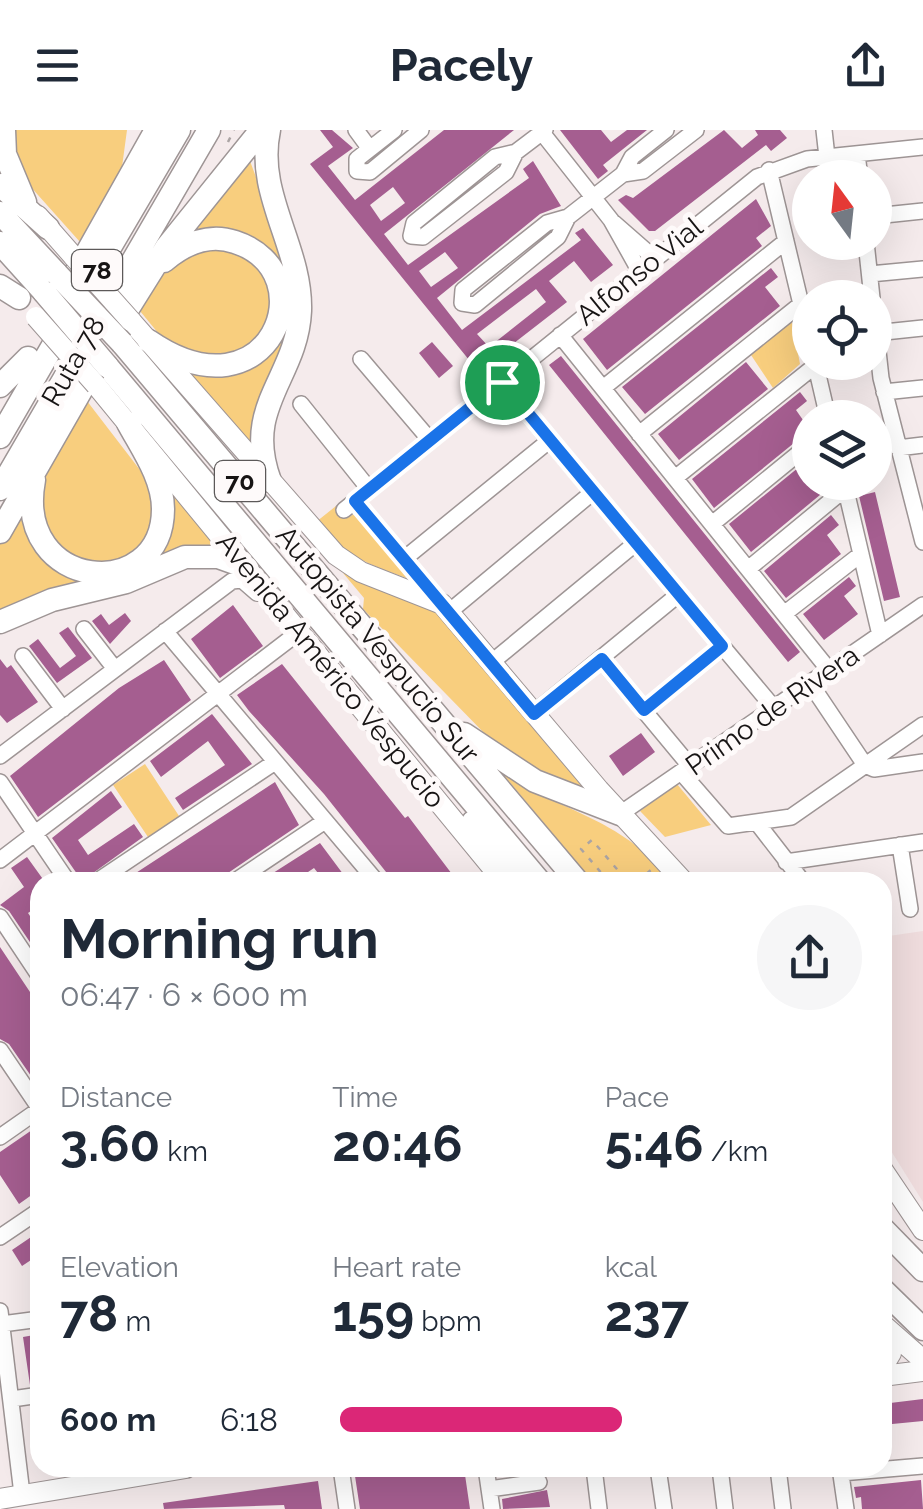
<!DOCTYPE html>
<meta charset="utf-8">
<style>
:root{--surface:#fff;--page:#f6f6f7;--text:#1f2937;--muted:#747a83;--accent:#db2777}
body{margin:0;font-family:Raleway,sans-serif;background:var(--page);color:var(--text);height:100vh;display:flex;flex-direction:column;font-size:38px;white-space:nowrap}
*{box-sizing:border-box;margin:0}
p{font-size:32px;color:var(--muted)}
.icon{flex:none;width:55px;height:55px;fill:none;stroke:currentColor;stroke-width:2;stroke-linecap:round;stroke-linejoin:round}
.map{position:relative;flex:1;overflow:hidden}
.details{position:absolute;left:30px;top:742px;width:862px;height:605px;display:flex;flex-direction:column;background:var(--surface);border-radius:30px;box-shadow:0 10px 40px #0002}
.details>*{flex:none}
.needle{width:65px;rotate:345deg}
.controls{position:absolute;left:792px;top:30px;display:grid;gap:20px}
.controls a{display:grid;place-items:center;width:100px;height:100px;border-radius:50%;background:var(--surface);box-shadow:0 10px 40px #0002;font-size:50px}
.pin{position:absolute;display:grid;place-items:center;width:85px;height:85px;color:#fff;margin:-42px;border:5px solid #fff;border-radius:50%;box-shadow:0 2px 10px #0007}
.round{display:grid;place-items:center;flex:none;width:105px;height:105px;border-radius:52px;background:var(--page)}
.overview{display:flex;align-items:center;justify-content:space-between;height:170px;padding:0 30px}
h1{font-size:55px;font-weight:700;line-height:75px}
.metrics{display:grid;grid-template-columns:repeat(3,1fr);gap:15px;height:170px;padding:10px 30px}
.metrics div{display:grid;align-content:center}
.metrics b{font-size:50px;font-weight:700}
.metrics small{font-size:28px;font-weight:400}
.metrics p{font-size:28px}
ul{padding:0 30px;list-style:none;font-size:32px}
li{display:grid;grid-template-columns:160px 120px 1fr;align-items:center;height:75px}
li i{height:25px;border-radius:12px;background:var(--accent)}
header{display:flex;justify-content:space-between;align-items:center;height:130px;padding:0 30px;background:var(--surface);font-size:45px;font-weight:700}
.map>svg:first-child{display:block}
.built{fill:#f0ddde}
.green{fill:#f8ce7e}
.building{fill:#a55e90;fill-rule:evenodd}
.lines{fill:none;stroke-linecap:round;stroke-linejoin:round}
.minor-casing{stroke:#9e9595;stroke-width:18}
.major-casing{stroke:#9e9595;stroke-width:22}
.highway-casing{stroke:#9e9595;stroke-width:25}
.path{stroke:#aba4a4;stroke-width:2.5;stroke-dasharray:5 8;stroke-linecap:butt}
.minor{stroke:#fff;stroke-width:15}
.major{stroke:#fff;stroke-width:20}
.highway{stroke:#fff;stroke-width:22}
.major-bridge-casing{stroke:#9e9595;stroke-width:22;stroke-linecap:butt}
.highway-bridge-casing{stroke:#9e9595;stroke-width:25;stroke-linecap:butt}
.major-bridge{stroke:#fff;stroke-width:20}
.highway-bridge{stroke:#fff;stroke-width:22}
.route-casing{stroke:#fff;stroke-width:20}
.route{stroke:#1a73e8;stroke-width:12}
.labels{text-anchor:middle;stroke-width:10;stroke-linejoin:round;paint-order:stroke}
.shield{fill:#fefafa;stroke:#5c5959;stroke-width:2.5}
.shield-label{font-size:25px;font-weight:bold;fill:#171414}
.street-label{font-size:28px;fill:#171414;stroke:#fefafa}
</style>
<header><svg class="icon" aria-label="menu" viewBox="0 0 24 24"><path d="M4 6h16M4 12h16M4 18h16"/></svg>Pacely<svg class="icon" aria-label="share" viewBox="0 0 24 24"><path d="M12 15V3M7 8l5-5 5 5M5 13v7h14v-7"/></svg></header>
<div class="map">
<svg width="923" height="1379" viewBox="0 0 923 1379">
<rect width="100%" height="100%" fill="#f5ebec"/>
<path class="built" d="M923,801V1072L883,1008L882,807Z"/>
<path class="green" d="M9,0H127L122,37L80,112L21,46Z
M250,31L285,126L294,176L254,320L180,233L267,220L271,129L186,107Z
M212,117L247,126L268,152L273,183L250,221L202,230L163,209L140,181L135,182L170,136Z
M791,186L800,234L773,258L749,222Z
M87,271L150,353L154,398L126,431L77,436L40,394L42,353Z
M168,359L220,421L0,485V413L26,369L38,421L129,442Z
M336,376L347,388L358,382L419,452C377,438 345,428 316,392Z
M343,443L422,472L441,485L607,678L568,660L488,607L363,479L364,468Z
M145,634L181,689L150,710L113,655Z
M501,642C565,684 621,687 673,752H593Z
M677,654L711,695L665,707L640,681Z"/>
<path class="building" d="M320,0H332L353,18L328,36L355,70L444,0H514L384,104L408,135L529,48L523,39L533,31L561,76L540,84L437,168L462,200L581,110L575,103L583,98L613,135L591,152L574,131L549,151L567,172L478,241L310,34L333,17ZM393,57L405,73L381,91L370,75ZM445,122L458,138L431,157L419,141ZM536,159L546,172L489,217L477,204Z
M560,0H601L611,12L627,0H647L603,35L608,41L598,49Z
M724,0L742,18L758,5L755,0H780L787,8L771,21L766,15L655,101H649L618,70L626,65L633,68Z
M756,69L771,96L756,108L762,116L607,240L583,209Z
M771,138L778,147L765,157L780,176L645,284L622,257Z
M432,212L453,236L439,248L419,223Z
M561,226L800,522L788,532L549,235Z
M746,232L768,259L679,330L658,304Z
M800,262L807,271L796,280L810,300L714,378L692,349Z
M804,333L810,352H820L826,360L751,422L729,394Z
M875,362L900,467L884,471L859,366Z
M831,385L839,395L827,405L841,424L786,468L764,441Z
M849,447L856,456L844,466L858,484L824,510L803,484Z
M233,475L263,516L220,548L191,509Z
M125,483L131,491L110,514L92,491L101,484L109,495Z
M68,497L92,528L57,553L29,516L38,509L60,538L76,526L59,503Z
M0,529L7,538L11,535L38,572L7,593L0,585Z
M164,530L191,570L38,687L10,646L119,558Z
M282,534L405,688L408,686L458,752H394L324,664L249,581L237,565Z
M212,584L252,634L183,680L175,668L225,635L208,611L161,647L150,631Z
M641,603L655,622L623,646L609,626Z
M275,652L299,695L228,743L221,752H122Z
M111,661L122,677L78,710L88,725L134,694L143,707L82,751L52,708Z
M320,713L349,752H325L314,738L293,752H259Z
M27,727L45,752H40V775L28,783L40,801V827L9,781L0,775L24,757L11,738Z
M0,817L40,877V959L9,914L0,909Z
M32,1000L40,1012V1059L19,1074L0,1045V1022Z
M40,1101V1124L22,1136L12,1120Z
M40,1204V1254L30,1255L23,1207Z
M923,1269V1291L882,1295V1274Z
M411,1338H464L470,1379H360L355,1346Z
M921,1350L923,1379H862L861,1367L856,1368L854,1357Z
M318,1351L322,1379H285L284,1375L164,1379L163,1373Z
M547,1360L550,1377L503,1379L502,1369Z"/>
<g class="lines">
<defs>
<path id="minor" d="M356,0L370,19
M394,0L357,29V41L370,42L421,0
M540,0L611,90L639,140
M666,0L632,27L623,44L643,41L696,0
M824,0L827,27
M516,22L506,42L423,107L411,106L414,93L495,27Z
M516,22L545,0
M857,24L860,48
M769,40L810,212
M875,86L923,81
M568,87L558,107L475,175L462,173L463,160L547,93Z
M568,87L623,44
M614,93L654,128
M866,112L872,168
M870,144L923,139
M875,194L881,248L923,412
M875,203L923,198
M560,205L829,540
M361,229L430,310
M815,232L828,288
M501,252L774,578
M603,258L786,111
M884,262L923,258
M301,274L369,359
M639,304L801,174
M898,318L923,315
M675,348L816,235
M844,352L880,505
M355,371L439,471
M344,380L757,47L807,29L923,17
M712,394L810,314
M404,429L550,310
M748,439L845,359
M449,482L593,362
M784,484L861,424
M84,499L115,539
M165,501L377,752
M23,526L63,579
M601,529L690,636
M492,532L636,413
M810,553L865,635
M644,580L722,516
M534,583L679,464
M0,626L232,451L242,450L257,463
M865,635L874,639L923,632
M681,642L728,696L791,687L923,595
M0,652L68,752
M620,684L923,475
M758,694L803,752
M900,715L910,779
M0,730L299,502L292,495
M786,732L923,712
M96,752L275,632
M234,752L325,691
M0,787L40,847
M0,920L40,979L0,1007
M0,1107L40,1080
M0,1181L22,1364
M2,1194L40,1189
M12,1269L40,1265
M341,1338L347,1379
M486,1338L492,1379
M594,1338L599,1379
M658,1338L664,1379
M720,1338L725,1379
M778,1338L783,1379
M840,1338L846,1379
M841,1343L923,1336
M489,1359L539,1352"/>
<path id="major" d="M38,86L74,127
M131,191L336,425L361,442L442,474L599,660L684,752
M96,255L491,736
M882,1039L923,1100
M882,1194L923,1230
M882,1238L891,1223V1202
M882,1246L923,1241
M0,1369L186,1338"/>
<path id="highway" d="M4,0L5,24L25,72
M269,0C255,65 302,117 300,181C297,248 242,276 270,351
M0,55L48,98
M0,83L57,144
M0,113L44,162
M71,151L156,0
M0,156L19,168
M82,165L179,0
M116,198L166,118L261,0
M149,211C270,294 328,142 235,112C209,103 184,114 164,131
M122,213L578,752
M107,236L540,752
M0,256L28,228
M0,307L66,193
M34,350C13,462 163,474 163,379C163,348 142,319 128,293
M0,359L209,0
M0,402L98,231
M0,492L52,470L126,452L185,427H218L246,437
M464,604L535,651L620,684
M473,692L512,752
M882,1098L923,1140
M882,1159L923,1199"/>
</defs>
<use href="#minor" class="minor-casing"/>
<use href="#major" class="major-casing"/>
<use href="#highway" class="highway-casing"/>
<path class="path" d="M228,12L234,0
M609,752L581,719L592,710L628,752
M637,752L652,739"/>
<use href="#minor" class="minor"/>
<use href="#major" class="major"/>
<use href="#highway" class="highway"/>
<defs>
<path id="major-bridge" d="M74,127L131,191
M36,187L96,255"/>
<path id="highway-bridge" d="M57,144L122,213
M44,162L107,236"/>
</defs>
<use href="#major-bridge" class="major-bridge-casing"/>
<use href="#highway-bridge" class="highway-bridge-casing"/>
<use href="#major-bridge" class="major-bridge"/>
<use href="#highway-bridge" class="highway-bridge"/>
</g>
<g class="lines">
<defs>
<path id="route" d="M502,252L722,516L644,580L602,529L534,584L355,371Z"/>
</defs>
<use href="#route" class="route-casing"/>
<use href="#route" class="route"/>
</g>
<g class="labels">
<g class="shield">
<rect x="72" y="120" width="50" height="40" rx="8"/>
<rect x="215" y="331" width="50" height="40" rx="8"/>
</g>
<g class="shield-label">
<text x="97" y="149">78</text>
<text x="240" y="360">70</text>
</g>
<g class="street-label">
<text transform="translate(639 141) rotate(-39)" y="10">Alfonso Vial</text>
<text transform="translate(73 231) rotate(-60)" y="10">Ruta 78</text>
<text transform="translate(378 514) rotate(50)" y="10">Autopista Vespucio Sur</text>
<text transform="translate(331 540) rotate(51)" y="10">Avenida Américo Vespucio</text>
<text transform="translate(772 580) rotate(-35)" y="10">Primo de Rivera</text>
</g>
</g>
</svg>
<div class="controls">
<a><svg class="needle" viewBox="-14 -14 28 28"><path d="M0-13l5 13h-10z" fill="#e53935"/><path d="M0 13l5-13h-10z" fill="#747a83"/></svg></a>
<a><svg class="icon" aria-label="locate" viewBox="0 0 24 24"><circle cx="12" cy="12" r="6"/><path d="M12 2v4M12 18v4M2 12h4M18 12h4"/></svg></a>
<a><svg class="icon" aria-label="layers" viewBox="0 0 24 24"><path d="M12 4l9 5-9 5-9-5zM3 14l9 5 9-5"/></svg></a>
</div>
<div class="pin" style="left:502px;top:252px;background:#1e9e55"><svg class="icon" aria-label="arrive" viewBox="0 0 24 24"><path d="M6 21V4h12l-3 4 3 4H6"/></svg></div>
<section class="details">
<div class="overview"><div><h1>Morning run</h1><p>06:47 · 6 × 600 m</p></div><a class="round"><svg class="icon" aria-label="share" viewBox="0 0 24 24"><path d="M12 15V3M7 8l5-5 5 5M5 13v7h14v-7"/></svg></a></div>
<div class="metrics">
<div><p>Distance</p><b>3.60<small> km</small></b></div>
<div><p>Time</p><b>20:46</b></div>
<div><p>Pace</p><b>5:46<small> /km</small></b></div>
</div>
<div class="metrics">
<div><p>Elevation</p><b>78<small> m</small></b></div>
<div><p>Heart rate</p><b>159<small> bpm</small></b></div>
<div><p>kcal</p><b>237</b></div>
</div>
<ul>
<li><b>600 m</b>6:18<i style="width:54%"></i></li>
</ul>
</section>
</div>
